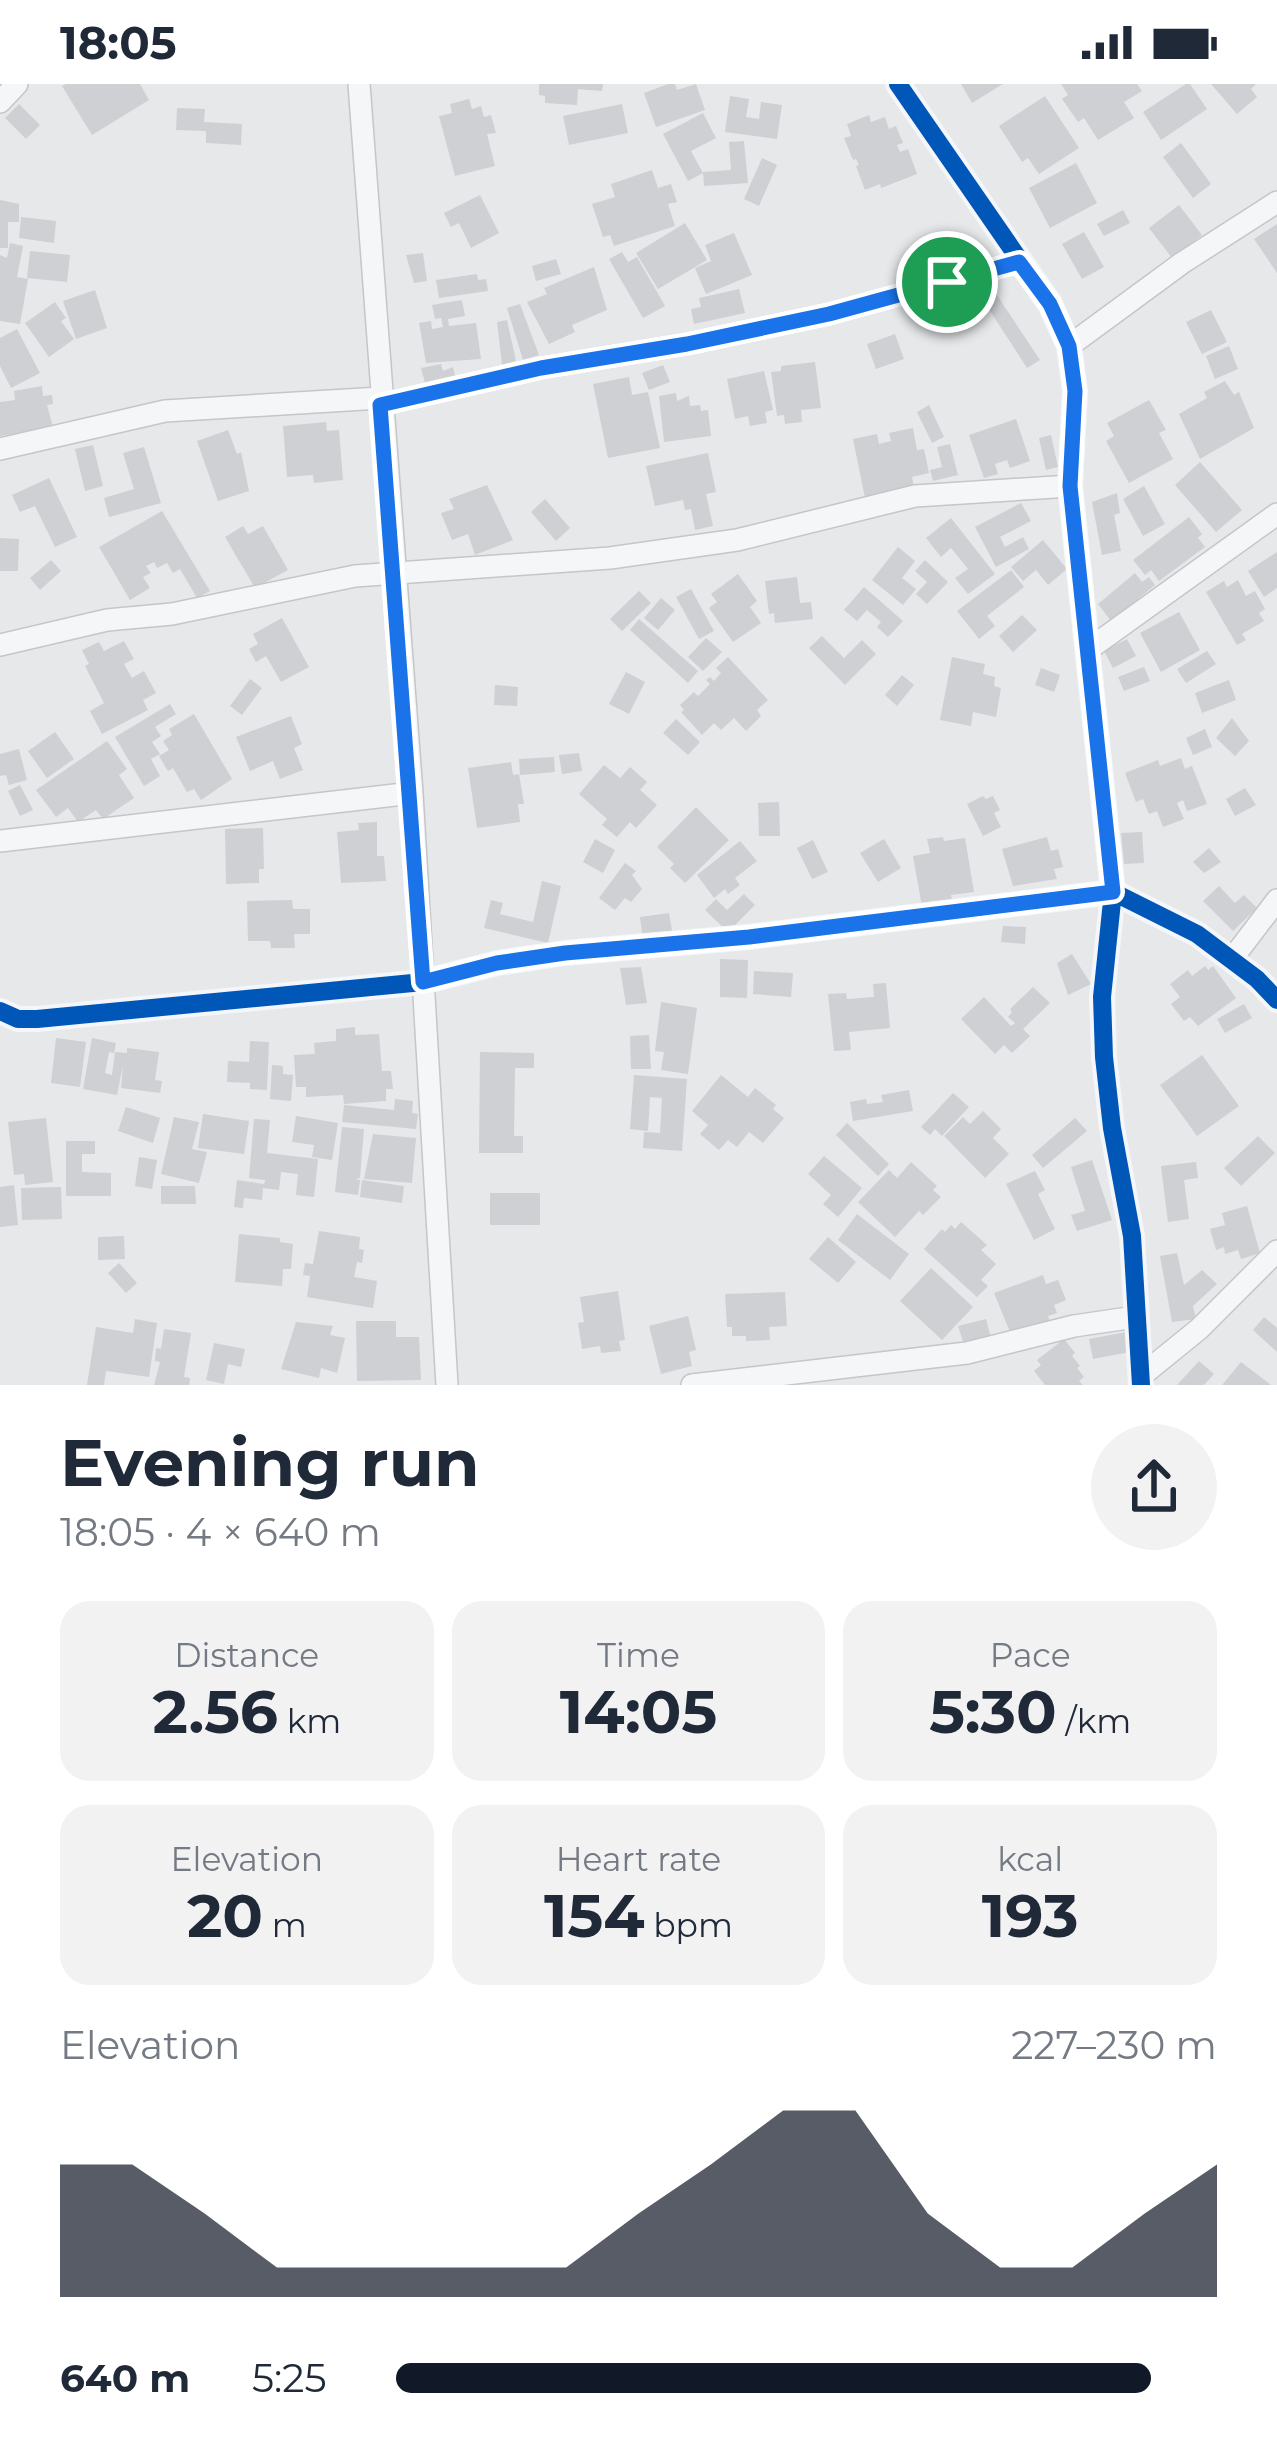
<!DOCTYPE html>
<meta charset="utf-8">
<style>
:root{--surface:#fff;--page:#f2f2f3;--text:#1f2937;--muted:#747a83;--accent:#111827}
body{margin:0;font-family:Montserrat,sans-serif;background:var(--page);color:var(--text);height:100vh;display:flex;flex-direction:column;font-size:45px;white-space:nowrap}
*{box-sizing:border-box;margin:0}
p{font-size:39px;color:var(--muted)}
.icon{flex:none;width:66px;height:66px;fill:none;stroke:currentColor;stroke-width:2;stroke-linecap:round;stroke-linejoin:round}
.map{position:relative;height:1301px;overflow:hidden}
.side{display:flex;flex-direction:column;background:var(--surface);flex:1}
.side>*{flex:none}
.pin{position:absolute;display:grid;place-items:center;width:102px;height:102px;color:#fff;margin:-51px;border:6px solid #fff;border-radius:50%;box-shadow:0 3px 12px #0007}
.round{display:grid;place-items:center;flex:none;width:126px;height:126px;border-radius:63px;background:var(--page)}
.headline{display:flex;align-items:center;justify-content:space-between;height:204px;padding:0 60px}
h1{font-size:66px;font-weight:700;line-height:90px}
.metrics{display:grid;grid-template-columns:repeat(3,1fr);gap:18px;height:204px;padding:12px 60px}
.metrics div{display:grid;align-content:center;border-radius:30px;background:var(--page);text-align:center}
.metrics b{font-size:60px;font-weight:700}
.metrics small{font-size:33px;font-weight:400}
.metrics p{font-size:33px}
.chart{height:336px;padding:24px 60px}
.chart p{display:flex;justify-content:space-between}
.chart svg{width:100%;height:216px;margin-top:12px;fill:var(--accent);opacity:.7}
ul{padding:0 60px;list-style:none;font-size:39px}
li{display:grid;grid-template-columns:192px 144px 1fr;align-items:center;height:90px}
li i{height:30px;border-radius:15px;background:var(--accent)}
.status{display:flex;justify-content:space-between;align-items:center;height:84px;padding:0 60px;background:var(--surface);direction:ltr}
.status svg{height:33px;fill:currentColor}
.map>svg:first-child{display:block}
.building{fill:#ced0d3}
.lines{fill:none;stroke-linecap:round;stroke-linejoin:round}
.minor-casing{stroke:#c4c6c8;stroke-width:24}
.minor{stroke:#f5f6f7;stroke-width:21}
.cycleway-casing{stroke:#f4f6f9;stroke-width:26}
.cycleway{stroke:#0057b8;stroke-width:18}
.route-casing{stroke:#fff;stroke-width:24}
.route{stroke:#1a73e8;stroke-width:15}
</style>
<div class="status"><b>18:05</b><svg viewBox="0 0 49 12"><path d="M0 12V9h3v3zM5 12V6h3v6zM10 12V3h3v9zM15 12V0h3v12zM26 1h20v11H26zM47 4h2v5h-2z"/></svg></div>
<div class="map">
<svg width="1277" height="1301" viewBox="0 0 1277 1301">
<rect width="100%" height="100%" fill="#e6e8ea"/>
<path class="building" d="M66,0H140L149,16L92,51L62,2Z
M539,0H603L602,7L578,5L577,21L545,19V12L539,11Z
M668,0H675L677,6L696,0L705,26L656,43L644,9Z
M961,0H1003L972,19Z
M1061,0H1137L1142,7L1124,18L1134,34L1098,56L1084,34L1078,38L1062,15L1068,11Z
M1186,0H1190L1207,25L1161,56L1143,28Z
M1211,0H1256L1251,5L1257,13L1237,30Z
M730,12L749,15L746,33L759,35L761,18L782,21L777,55L725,48Z
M1045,12L1079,64L1039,90L1028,74L1022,78L999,42Z
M469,15L472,25L481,22L484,33L491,31L496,49L487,50L495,82L455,92L439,32L452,29L450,20Z
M19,20L40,41L26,55L5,34Z
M622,20L628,49L569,61L563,32Z
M177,24L205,25L204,38L242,40L241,61L206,59V47L176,46Z
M703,29L716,54L691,67L703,89L688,97L663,50Z
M869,31L871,38L885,33L889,45L896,42L903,59L897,61L900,68L908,65L917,90L881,104L880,100L865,106L856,82L859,81L856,75L853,76L844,54L851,52L847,40Z
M744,57L748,99L704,102L703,88L731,86L729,58Z
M1181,59L1211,100L1193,114L1163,73Z
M762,74L777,81L759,122L744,115Z
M1076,79L1097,119L1050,144L1029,104Z
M652,86L658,104L671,100L677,118L668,120L675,142L614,162L610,151L603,153L592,120L615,113L611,100Z
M480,111L499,149L471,164L459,139L451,143L444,129Z
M0,116L19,120V138H8V164H0Z
M1179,121L1202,151L1172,174L1149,144Z
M1123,126L1130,139L1104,152L1097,140Z
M21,133L56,137L54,159L19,154Z
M685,139L707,176L658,205L636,169Z
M1277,140V189L1254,155Z
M1084,148L1104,183L1082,195L1062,160Z
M734,149L752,191L706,210L695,184L711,177L705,161Z
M10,159L23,162L17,193L28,195L20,240L0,237V171L7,174Z
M30,167L70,171L67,198L27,194Z
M622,168L628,178L637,173L665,222L643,234L609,175Z
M423,169L427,197L414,199L406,171Z
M556,175L561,190L536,197L532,182Z
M594,183L607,226L572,241L575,248L549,260L527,218L547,210L544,204Z
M477,190L478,196L486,195L488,207L439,214L436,196Z
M739,205L745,229L694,240L691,225L701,223L699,214Z
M95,206L107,244L76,255L63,217Z
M995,208L1040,276L1027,284L983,216Z
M462,216L465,232L448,235L449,242L476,239L481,275L426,279L419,239L431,237L432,245L443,243L441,234L435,235L432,221Z
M55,218L66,234L61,237L74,255L49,273L25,239Z
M520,220L539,271L523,276L507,224Z
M1211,226L1227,258L1202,270L1186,238Z
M507,236L516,277L502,281L497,238Z
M17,245L40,289L11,304L0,282V254Z
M895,250L904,275L876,285L867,260Z
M1229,262L1238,285L1215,295L1206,272Z
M815,278L821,324L801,326L802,338L785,340L784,331L777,332L771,288L781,287V282Z
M441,280L443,287L453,283L456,296L425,299L421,284Z
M663,281L670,298L649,306L642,289Z
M764,287L773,326L765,328L767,339L750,342L748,332L735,335L727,295Z
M629,293L632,311L648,308L660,364L608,374L593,300Z
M1225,297L1234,311L1239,308L1254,344L1200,375L1179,330L1207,314L1204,308Z
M42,302L43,312L52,311L53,320L47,321L53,343L0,352V318L15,316L14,307Z
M676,309L677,317L689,312L690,322L700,321L701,327L708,326L711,352L664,358L659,312Z
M1149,316L1166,346L1159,349L1173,375L1129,399L1106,357L1114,352L1107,339Z
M929,321L944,353L932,359L917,328Z
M1016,335L1030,377L1010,384L1007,376L995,380L998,390L984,394L969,351Z
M326,338L327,347L339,346L343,396L314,399L313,391L287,393L283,342Z
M913,344L917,366L924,365L929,389L912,393L914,404L865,414L853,355L877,350L879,360L891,357L889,349Z
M228,346L237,370L241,368L249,407L218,417L197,357Z
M1051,351L1058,383L1046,386L1039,354Z
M950,360L958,391L933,397L930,386L942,383L937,363Z
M93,361L103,402L85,407L75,365Z
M144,363L161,419L109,433L104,414L134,405L123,369Z
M708,369L716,408L706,410L713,442L695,446L691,425L685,426L683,416L655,422L646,382Z
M1200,378L1242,426L1216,448L1175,401Z
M49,394L77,453L55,463L35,422L20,428L12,411Z
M487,401L513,456L475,471L468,450L452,456L441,429L454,425L449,415Z
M1144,402L1165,440L1143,452L1123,415Z
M1117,409L1120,429L1114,431L1121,467L1102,471L1092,418Z
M545,415L570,444L556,457L531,428Z
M1021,419L1031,437L1000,453L1005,463L1023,453L1029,465L996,483L975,443Z
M162,427L210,507L197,514L180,485L173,489L167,479L157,484L154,478L146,482L151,489L143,493L150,504L130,516L99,463Z
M1189,433L1202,450L1198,454L1205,463L1159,497L1151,486L1145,491L1133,476Z
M951,434L995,490L968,510L955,494L968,485L951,464L941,473L926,454Z
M243,442L248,450L263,442L288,486L255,504L225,453Z
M0,454L19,455L18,487H0Z
M1043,456L1067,485L1048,501L1036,486L1023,497L1011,483Z
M898,463L915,477L902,494L916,505L903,521L872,496Z
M1277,468V504L1264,513L1248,487Z
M51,476L61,487L40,506L30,494Z
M925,476L948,498L927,520L916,510L927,498L915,487Z
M1011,486L1024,503L987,532L995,542L979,555L957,527Z
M1135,489L1142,498L1149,493L1155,501L1111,537L1098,520Z
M738,490L757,517L750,523L761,539L733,558L709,524L717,518L711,510Z
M797,493L800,519L811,518L813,535L775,539L774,529L769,530L765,497Z
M1238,496L1246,512L1255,507L1265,525L1259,529L1264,537L1242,550L1246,556L1237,561L1206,508L1224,497L1227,503Z
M864,503L903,537L888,553L877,543L881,538L867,526L857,537L844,526Z
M691,505L714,547L699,555L676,513Z
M639,507L651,519L622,547L610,535Z
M661,514L675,526L658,546L644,534Z
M1179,528L1200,566L1161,588L1140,549Z
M1022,531L1037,546L1013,568L999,552Z
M282,534L309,583L281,598L266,572L256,578L249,565L258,560L253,550Z
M639,535L698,587L688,599L630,546Z
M822,552L844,574L862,556L876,570L845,601L809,564Z
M706,554L722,568L703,587L688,573Z
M1127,555L1136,572L1113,584L1104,567Z
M124,557L134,575L124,580L132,594L144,587L156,609L143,616L148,626L102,650L90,627L104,619L85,582L89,580L82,566L99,558L104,567Z
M1207,567L1216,580L1186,599L1177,585Z
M728,573L768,616L757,626L761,632L746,647L734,634L721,646L714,639L702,651L681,628L684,626L680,621L694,608L698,612L710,600L706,596L710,593L714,597L721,589L716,584Z
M952,573L985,580L983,590L995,593L994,602L1001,604L996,633L973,628L971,642L940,636Z
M1144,583L1150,597L1124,607L1118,593Z
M1041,584L1060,591L1054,608L1035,601Z
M626,588L645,598L629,630L609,620Z
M902,591L914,601L897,622L885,611Z
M250,595L262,604L242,631L230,622Z
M1229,596L1236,616L1202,629L1195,609Z
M495,601L518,603L517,622L494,621Z
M170,620L176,630L155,643L161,652L152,658L160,670L151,675L160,692L144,702L115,653Z
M194,630L232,695L201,716L194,705L187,708L173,684L168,687L159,672L169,666L163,657L172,651L169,645Z
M291,632L302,660L294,664L303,686L280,695L273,677L250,687L236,653Z
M1232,634L1249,657L1235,672L1216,654Z
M676,635L700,658L688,671L663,649Z
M1205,645L1212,663L1193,671L1186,654Z
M55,648L74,675L47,694L28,667Z
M107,657L127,685L119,691L134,714L103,735L96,726L78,738L68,724L56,733L36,706Z
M19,665L27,696L9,701L6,691L0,692V670Z
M579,669L582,687L562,690L559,671Z
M554,673L555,688L520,691L519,675Z
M1181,674L1185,685L1192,682L1207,720L1187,727L1183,716L1177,719L1184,735L1163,743L1157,727L1149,730L1143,715L1136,718L1125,689L1158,676L1160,682Z
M511,678L513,691L519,690L524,720H518L520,738L477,744L468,684Z
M604,681L620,694L630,683L647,698L640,706L657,721L636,744L630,738L617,753L602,741L607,735L579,710Z
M20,701L33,726L20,732L8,707Z
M1245,704L1256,721L1235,732L1226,715Z
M983,712L986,715L993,712L1000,726L994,729L1001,743L983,752L967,720Z
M779,718L780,752H759L758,719Z
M696,723L729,756L685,799L670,784L674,780L657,763Z
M377,738V772H384L386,797L341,799L337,748L359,746L358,739Z
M263,744L264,785H259V799L226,800L225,745Z
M1142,748L1144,779L1124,780L1121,749Z
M943,753L944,757L965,754L974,808L951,811L953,819L922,823L913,772L930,769L927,755Z
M1047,753L1051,767L1058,765L1063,783L1054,785L1057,795L1013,802L1002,765Z
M595,755L615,766L603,789L583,778Z
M884,755L901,784L878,798L860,769Z
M813,756L828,788L812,795L797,764Z
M740,757L757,777L735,794L740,801L728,810L725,805L714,814L697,791Z
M1209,764L1221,778L1204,789L1193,778Z
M625,779L636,787L632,791L642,805L631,818L625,814L615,826L599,814Z
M542,797L561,802L548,859L484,844L491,816L503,819L500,830L533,838Z
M1219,802L1235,819L1244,811L1257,824L1233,847L1203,817Z
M744,810L755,821L728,848L705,826L716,815L727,826Z
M292,816L293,825H310V850H294L295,864H271L270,857H248L247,817Z
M669,829L673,853L643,857L640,833Z
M1003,842L1026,843L1025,860L1001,858Z
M1072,870L1091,900L1068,911L1057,879Z
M720,875L748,876L747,914L720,913Z
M1205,882L1208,886L1213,882L1236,914L1198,942L1190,933L1184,937L1171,920L1180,913L1170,900L1188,886L1192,892Z
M641,883L647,919L626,921L620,884Z
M754,887L793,889L791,913L753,910Z
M886,899L890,944L849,948L851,966L834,967L828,910L846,909L847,915L874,913L873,900Z
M1033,903L1050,919L1023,945L1030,952L1012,969L1004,961L995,970L961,935L984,913L1011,942L1015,939L1008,933L1012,928L1010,925Z
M661,918L697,924L688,990L661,986L664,968L655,967Z
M1244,920L1252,934L1225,949L1217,935Z
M355,943V951L379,950L382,987H391L393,1005H386V1017L344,1020L343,1011L306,1013V1003H296L294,971L315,970L314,959L336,957V945Z
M649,951L651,985H631L630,952Z
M56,954L86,958L80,1003L51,999Z
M92,954L116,959L114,969L109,968L105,989L112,991L115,968L127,969V964L159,968L155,996L162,997L160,1009L121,1004L123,981L117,1011L83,1005Z
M250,957L269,958L267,1006L250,1005V999L227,998L228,977L249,978Z
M480,968L534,969V984H515L514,1052H523V1069H479Z
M1202,971L1239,1022L1197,1052L1160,1001Z
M272,981L283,982V990L293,991L291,1017L270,1015Z
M634,991L687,995L682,1067L643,1064L644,1048L660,1049L662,1014L650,1013L648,1047L630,1045Z
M721,991L748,1013L755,1004L776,1021L773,1025L784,1034L763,1059L749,1048L737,1063L728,1056L719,1066L700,1050L708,1041L692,1027Z
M909,1006L913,1027L853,1037L850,1018L866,1015L867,1020L883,1018L881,1011Z
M953,1009L969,1023L942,1052L935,1045L930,1051L921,1043Z
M395,1015L413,1017L412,1029L418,1030L416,1045L342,1038L344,1021L394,1026Z
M126,1023L160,1034L153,1059L118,1047Z
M983,1027L1001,1045L993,1054L1009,1070L985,1094L944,1052L963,1033L970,1040Z
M203,1030L249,1037L244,1070L198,1064Z
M296,1032L338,1039L332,1076L312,1073L314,1061L292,1058Z
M174,1033L199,1038L192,1065L207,1068L199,1099L161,1090Z
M46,1034L53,1098L25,1101L24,1090L14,1091L8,1038Z
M1075,1034L1087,1047L1043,1084L1032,1071Z
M254,1035L270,1036L267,1069L318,1075L314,1113L296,1111L298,1090L281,1088L279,1106L263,1104L262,1116L244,1114L243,1124L234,1123L237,1096L264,1100L265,1096L249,1094Z
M847,1039L889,1080L878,1092L836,1051Z
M342,1043L364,1045L360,1094L355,1095L360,1096L358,1111L335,1108Z
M373,1050L416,1054L412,1099L364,1095Z
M1258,1052L1275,1069L1241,1102L1224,1084Z
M66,1057H95V1070H82V1088L111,1089V1112H66Z
M824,1072L862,1104L838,1133L823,1120L831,1111L808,1090Z
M139,1073L157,1076L152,1105L135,1102Z
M1092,1076L1112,1136L1077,1147L1071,1131L1085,1127L1071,1083Z
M911,1078L937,1102L933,1106L941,1113L923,1131L919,1127L895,1153L858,1118L889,1086L897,1094Z
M1196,1078L1198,1094L1184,1096L1189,1135L1168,1138L1161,1082Z
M1035,1087L1045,1106L1038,1110L1055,1145L1034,1156L1006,1100Z
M362,1096L404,1102L402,1119L360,1113Z
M14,1101L18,1141L0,1143V1103Z
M161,1102H195L196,1120H161Z
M61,1103L62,1135L22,1136L21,1104Z
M490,1109H540V1141H490Z
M1247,1122L1260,1169L1241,1175L1238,1166L1225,1170L1224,1163L1216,1166L1210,1145L1225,1141L1222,1129Z
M857,1130L909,1170L890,1196L838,1156Z
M961,1138L987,1161L981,1166L996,1180L981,1196L988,1202L977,1213L924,1165L942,1145L945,1148L951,1141L955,1145Z
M319,1147L360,1153L359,1165L364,1166L362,1179L357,1178L354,1193L377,1197L373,1224L307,1213L310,1192L303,1191L305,1179L313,1180Z
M239,1150L280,1154V1158L293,1160L291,1185H283L282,1202L235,1198Z
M124,1152L125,1175L98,1176V1153Z
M828,1153L856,1178L838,1199L809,1175Z
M1177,1169L1184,1201L1202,1186L1217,1200L1193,1222L1196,1235L1172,1238L1160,1172Z
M119,1179L137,1199L126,1209L108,1189Z
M931,1184L973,1223L942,1256L900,1217Z
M1043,1191L1046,1200L1058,1196L1066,1216L1054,1221L1057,1229L1048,1232L1050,1238L1010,1248L994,1209Z
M618,1207L625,1256L619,1257L621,1267L601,1269L600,1262L582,1265L578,1239L584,1238L580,1213Z
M785,1208L787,1242L769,1243L770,1256L746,1257V1252H732V1243H727L725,1210Z
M688,1232L696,1266L689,1268L692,1282L661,1290L649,1242Z
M1264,1233L1277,1244V1268L1253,1246Z
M135,1235L157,1239L149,1293L106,1287L104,1301H87L96,1243L133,1249Z
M986,1235L992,1258L965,1264L958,1242Z
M356,1237H396V1253H419L421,1296L357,1297Z
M296,1238L333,1242L330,1251L345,1254L337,1289L321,1284L319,1294L281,1285Z
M164,1245L191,1249L184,1293L190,1294L189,1301H154L160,1278L155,1277L156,1264L161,1265Z
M1126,1248L1130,1268L1093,1275L1089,1255Z
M1064,1255L1075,1269L1072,1272L1080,1282L1077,1284L1084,1293L1079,1297L1083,1301H1045L1034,1287L1041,1281L1037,1276Z
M214,1259L245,1265L241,1283L228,1280L224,1300L206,1296Z
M1199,1277L1214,1290L1204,1301H1177Z
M1241,1278L1271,1301H1222Z"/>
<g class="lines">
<defs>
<path id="minor" d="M359,0L412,709L447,1301
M898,0L1050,220L1069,262L1075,307L1070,402L1113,808L1102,913L1104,973L1112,1044L1132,1152L1141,1301
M0,18L17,0
M1069,262L1182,179L1277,118
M380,321L541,284L687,260L829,230L1019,178
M0,365L165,327L380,314
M0,561L107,536L172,530L355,492L610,474L737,456L915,412L1070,402
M1089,565L1277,430
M0,757L412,709
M1232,875L1277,816
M0,927L18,935H37L423,898L498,879L565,869L749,853L1113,808L1197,850L1257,895L1277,916
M1141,1292L1199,1245L1277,1167
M692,1301L967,1269L1074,1242L1135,1233"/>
</defs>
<use href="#minor" class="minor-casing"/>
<use href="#minor" class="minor"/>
<defs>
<path id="cycleway" d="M898,0L1050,220L1069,262L1075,307L1070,402L1113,808L1102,913L1104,973L1112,1044L1132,1152L1141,1301
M0,927L18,935H37L423,898L498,879L565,869L749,853L1113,808L1197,850L1257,895L1277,916"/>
</defs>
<use href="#cycleway" class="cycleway-casing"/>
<use href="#cycleway" class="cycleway"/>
</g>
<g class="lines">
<defs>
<path id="route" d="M1019,178L1050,220L1069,262L1075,307L1070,402L1113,808L749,853L565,869L497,879L423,898L380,321L541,284L687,260L829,230Z"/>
</defs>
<use href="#route" class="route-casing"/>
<use href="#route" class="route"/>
</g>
</svg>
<div class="pin" style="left:947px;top:198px;background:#1e9e55"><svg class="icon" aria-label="arrive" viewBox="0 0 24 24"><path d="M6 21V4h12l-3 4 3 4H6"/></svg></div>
</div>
<section class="side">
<div class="headline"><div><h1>Evening run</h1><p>18:05 · 4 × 640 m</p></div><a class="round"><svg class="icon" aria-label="share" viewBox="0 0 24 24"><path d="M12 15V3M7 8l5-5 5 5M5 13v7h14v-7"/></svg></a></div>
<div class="metrics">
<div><p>Distance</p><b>2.56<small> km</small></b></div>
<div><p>Time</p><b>14:05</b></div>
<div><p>Pace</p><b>5:30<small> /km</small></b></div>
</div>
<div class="metrics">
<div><p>Elevation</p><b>20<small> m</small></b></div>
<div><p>Heart rate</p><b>154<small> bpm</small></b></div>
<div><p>kcal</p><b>193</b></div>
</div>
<div class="chart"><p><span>Elevation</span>227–230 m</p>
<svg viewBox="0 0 160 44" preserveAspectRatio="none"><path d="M0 44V17L10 17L20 27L30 38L40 38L50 38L60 38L70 38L80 27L90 17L100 6L110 6L120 27L130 38L140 38L150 27L160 17V44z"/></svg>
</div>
<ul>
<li><b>640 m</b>5:25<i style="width:92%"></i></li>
</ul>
</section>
